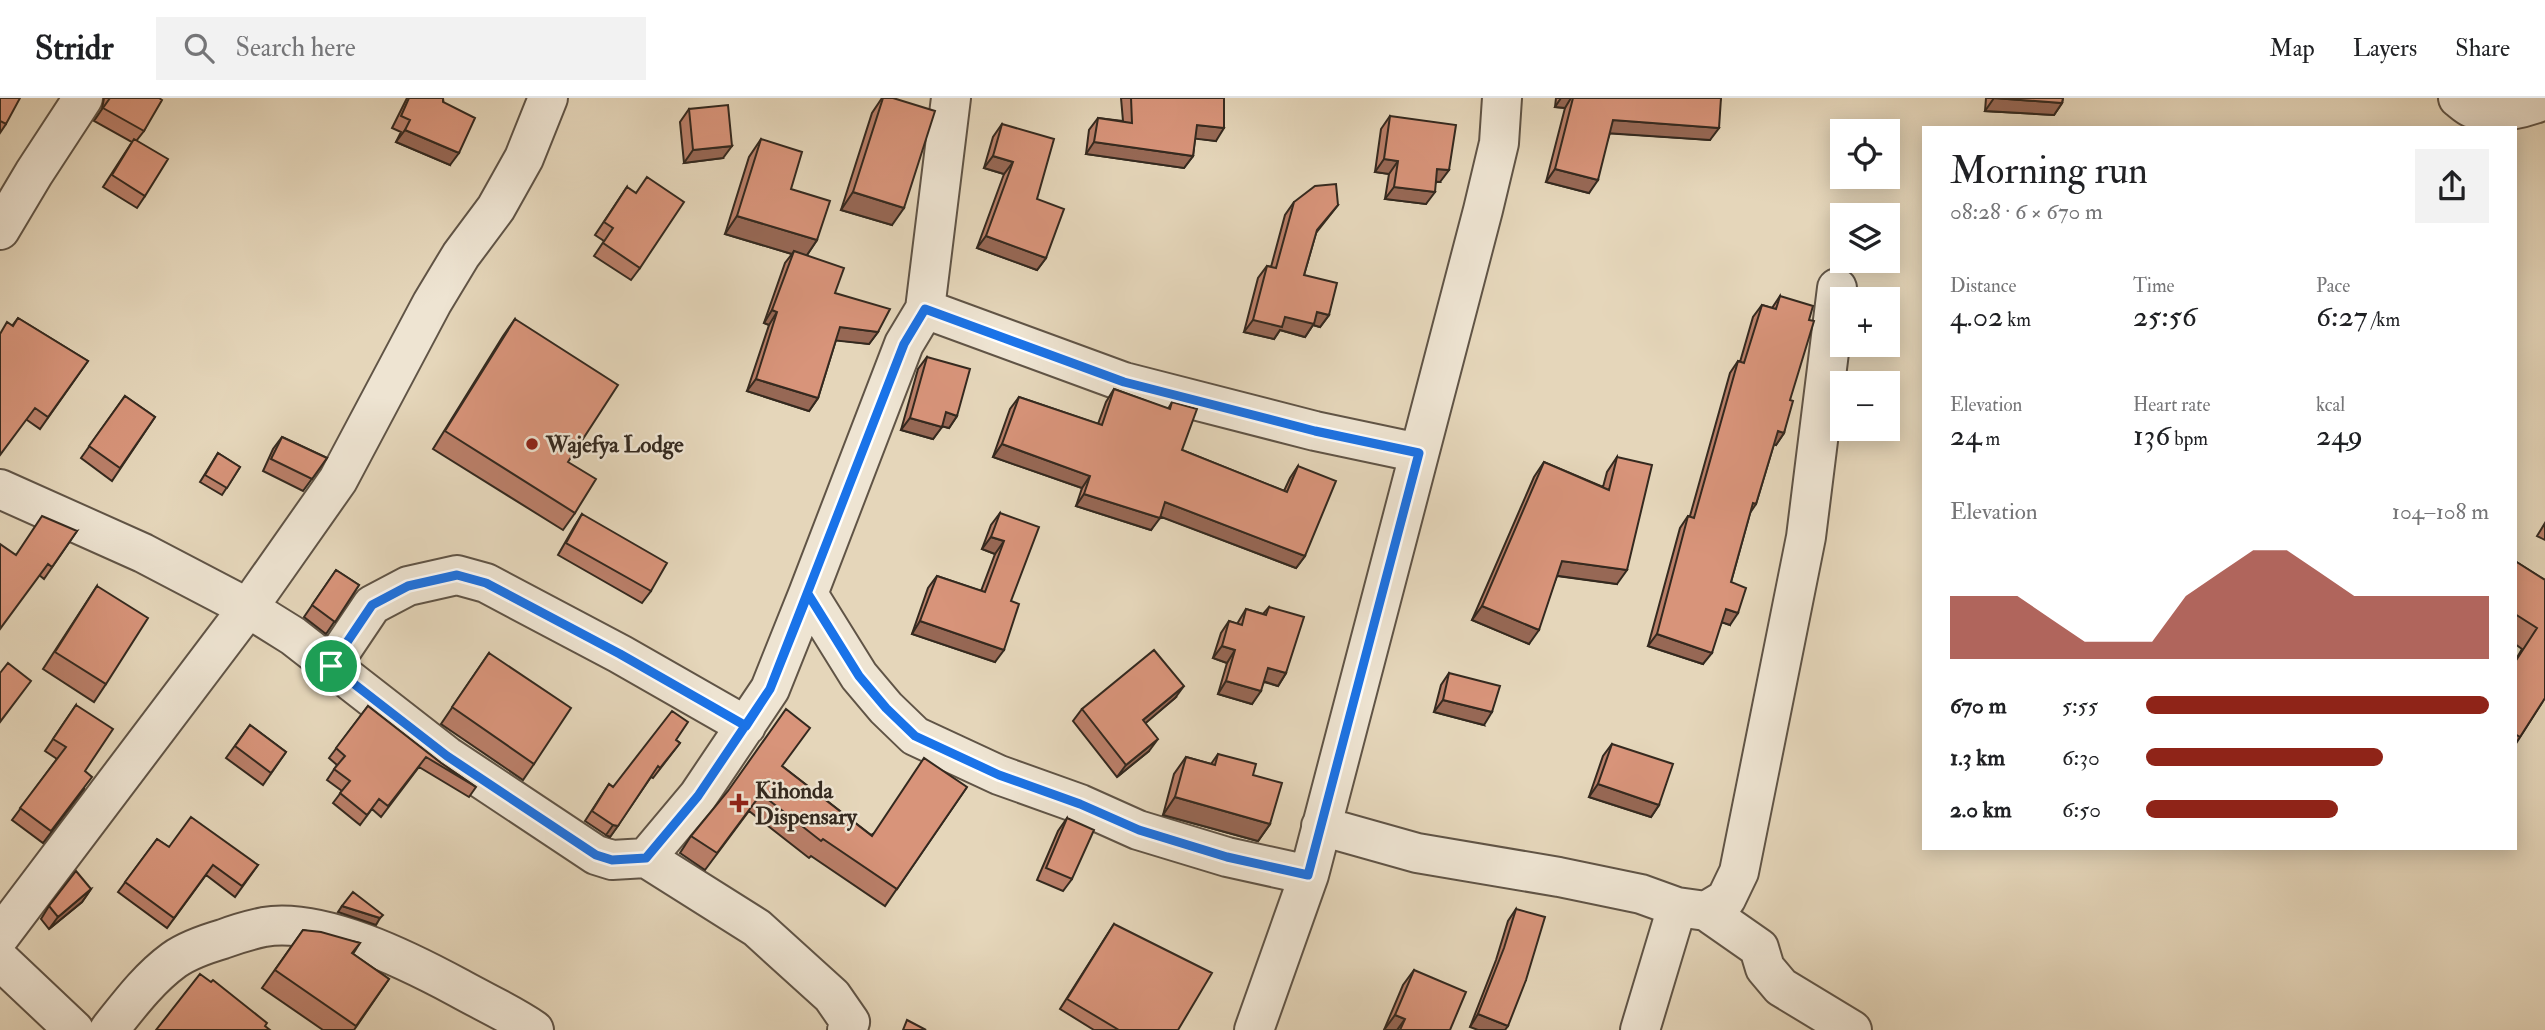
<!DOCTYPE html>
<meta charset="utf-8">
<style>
:root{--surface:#fff;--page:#f2f2f2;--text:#202124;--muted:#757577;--line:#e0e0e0;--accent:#8f2418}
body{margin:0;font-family:"IM FELL Double Pica",serif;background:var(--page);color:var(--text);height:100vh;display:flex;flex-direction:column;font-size:26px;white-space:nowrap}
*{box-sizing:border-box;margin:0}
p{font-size:23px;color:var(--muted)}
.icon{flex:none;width:38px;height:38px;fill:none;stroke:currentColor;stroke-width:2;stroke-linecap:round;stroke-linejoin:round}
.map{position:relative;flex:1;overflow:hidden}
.panel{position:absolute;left:1922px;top:28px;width:595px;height:724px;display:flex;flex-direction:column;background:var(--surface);border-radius:0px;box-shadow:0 4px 18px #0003}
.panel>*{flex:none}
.controls{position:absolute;left:1830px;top:21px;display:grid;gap:14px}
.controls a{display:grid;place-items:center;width:70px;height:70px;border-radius:0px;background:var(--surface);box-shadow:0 4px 18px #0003;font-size:35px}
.pin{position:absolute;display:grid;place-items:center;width:60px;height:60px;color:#fff;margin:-30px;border:4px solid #fff;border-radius:50%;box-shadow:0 2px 7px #0007}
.round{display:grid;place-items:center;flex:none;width:74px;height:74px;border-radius:0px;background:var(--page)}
.head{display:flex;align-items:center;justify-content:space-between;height:119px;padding:0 28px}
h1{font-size:38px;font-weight:600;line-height:52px}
.metrics{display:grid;grid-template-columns:repeat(3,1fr);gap:10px;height:119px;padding:7px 28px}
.metrics div{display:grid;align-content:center}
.metrics b{font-size:30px;font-weight:600}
.metrics small{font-size:19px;font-weight:400}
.metrics p{font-size:19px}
.chart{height:196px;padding:14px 28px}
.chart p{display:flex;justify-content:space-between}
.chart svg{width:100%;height:126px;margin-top:7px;fill:var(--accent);opacity:.7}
ul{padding:0 28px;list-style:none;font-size:23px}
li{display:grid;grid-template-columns:112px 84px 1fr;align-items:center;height:52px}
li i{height:18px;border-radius:9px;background:var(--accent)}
header{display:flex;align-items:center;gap:42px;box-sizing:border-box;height:98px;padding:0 35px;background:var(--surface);border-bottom:2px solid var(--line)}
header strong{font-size:33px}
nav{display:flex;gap:38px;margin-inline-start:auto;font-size:24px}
.search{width:490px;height:63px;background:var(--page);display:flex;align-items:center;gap:18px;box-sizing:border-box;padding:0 24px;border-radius:0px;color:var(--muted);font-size:26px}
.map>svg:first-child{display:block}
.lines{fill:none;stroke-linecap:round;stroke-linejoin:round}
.minor-casing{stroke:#605446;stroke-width:42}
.minor{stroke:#eee4d2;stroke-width:38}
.wall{fill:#ba7f69;stroke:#34291f;stroke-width:2}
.shaded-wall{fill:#976855;stroke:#34291f;stroke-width:2}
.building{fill:#d8947a;stroke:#34291f;stroke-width:2}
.route-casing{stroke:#fff;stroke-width:14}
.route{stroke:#1a73e8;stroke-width:9}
.poi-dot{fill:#8f2418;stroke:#eee4d2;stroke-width:2.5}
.labels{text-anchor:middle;stroke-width:5;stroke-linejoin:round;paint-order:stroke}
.poi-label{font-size:23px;font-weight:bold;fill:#34291f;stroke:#eee4d2;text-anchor:start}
</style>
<header>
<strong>Stridr</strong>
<div class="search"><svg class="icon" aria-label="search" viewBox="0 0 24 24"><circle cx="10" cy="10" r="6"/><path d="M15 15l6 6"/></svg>Search here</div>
<nav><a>Map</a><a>Layers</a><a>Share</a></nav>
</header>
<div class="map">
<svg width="2545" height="932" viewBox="0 0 2545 932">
<rect width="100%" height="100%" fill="#e5d6ba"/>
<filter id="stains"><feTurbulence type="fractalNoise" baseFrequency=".00286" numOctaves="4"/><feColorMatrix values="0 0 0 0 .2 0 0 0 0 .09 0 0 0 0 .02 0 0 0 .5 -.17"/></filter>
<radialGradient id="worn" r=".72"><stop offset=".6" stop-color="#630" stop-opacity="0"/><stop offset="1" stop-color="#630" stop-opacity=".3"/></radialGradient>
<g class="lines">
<defs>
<path id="minor" d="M951,0L925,211L904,246L808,496L859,578L886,610L915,638L999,677L1080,706L1138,732L1227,759L1309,777
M2458,0C2462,3 2467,8 2472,10C2493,19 2525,10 2545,2
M0,132L34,75L83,0
M925,211L1124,284L1315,333L1419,355
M0,391L143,455L248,510L293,538L447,658L596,757L612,762L646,760L757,830L832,898L850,924L847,932
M331,568L372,507L408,488L457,477L486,485L620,556L746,628
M1321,728L1417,755L1559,779L1641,796L1677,809L1706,813L1726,801L1739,774L1806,439L1837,190
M646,760L698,698L770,591L808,496
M1706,813L1759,850L1765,870L1781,889L1852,932
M0,838L248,510L338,382L432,205L461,157L496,110L524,60L548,0
M0,862L74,932
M109,932C129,907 148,881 174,862C188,852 206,846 223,841C236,836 250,832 264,829C322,819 409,863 459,890C484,904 511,916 534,932
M1254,932L1309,777L1483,112L1499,45L1502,0
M1640,932L1677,809"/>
</defs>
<use href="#minor" class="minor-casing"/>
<use href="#minor" class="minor"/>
</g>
<path class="wall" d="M0,0L6,26L0,35Z
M104,0H159L144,33L137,42L145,98L137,110L103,89L132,44L94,23L102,11Z
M407,0H443L450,67L396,44L401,34L392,30Z
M882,0H893L892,127L841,112L872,15Z
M1121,0H1224L1216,43L1195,40L1193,58L1184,70L1086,56L1089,32L1098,20L1123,23Z
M1556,0H1721L1710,42L1610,35L1589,95L1546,84L1565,10L1555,9Z
M1986,0H2063L2062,5L2054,17L1985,13Z
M689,11L723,60L684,65L680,24Z
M1390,18L1440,84H1436L1426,106L1385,101L1389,76L1375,74L1381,31Z
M1002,26L1037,101L1046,160L1037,172L977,150L1004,76L984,70L993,39Z
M761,41L791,91L817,142L807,157L835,195L878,234L869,246L836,242L818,300L809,313L747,293L769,227L764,225L785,165L792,156L725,136L749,59Z
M627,89L640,170L631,182L594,158L604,143L595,137Z
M1294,104L1338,107L1316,135L1304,177L1329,217L1320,229L1313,227L1305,239L1280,232L1274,241L1244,234L1258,180L1267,168L1271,169L1285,117Z
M1780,198L1790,302L1784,335L1776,347L1774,346L1756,406L1750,415L1731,484L1730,527L1722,524L1703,566L1648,548L1680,430L1688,418H1690L1730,275L1738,263L1740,264L1753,219L1762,207L1772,210Z
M18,220L88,263L40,331L27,322L12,228Z
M515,221L568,364L575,415L563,432L433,351L503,238Z
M927,259L957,318L949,330L942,328L933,341L901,332L918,271Z
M1114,291L1168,311L1172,304L1182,352L1284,393L1290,380L1298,368L1305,458L1296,470L1160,418L1151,432L1076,408L1082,390L993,359L1010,311L1019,299L1098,326L1106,304Z
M125,298L155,319L112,383L81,360Z
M282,339L327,360L303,393L263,373L273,351Z
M218,355L240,369L222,397L200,384Z
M1617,359V486L1557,478L1529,546L1472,522L1534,379L1544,364L1603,389L1607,374Z
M1000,415L1011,503L995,564L912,536L928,490L937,478L981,493L995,456L982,451L991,427Z
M582,416L651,493L642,505L558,457L574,429Z
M2545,425V442L2537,438Z
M77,433L44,481L15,457Z
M2515,463L2545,482V600L2515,647V563L2522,551L2515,546Z
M336,472L359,487L326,536L304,519Z
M97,488L106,586L94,604L43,571Z
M1269,509L1286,575L1278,588L1264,584L1252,606L1218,596L1227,565L1213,560L1221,535L1229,523L1237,526L1246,511L1263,516Z
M489,555L534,666L523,682L441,626Z
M1449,575L1484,627L1434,614L1441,587Z
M1175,600L1145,625L1149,653L1117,679L1073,623L1082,611Z
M76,607L85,673L84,691L43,745L12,722L57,661L45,653Z
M368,608L441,665L476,689L469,699L419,669L381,719L372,711L360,727L333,705L342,693L327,682L337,667L329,660Z
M250,627L286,654L263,687L226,660Z
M676,642L680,645L653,680L651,679L610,739L606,737L585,723L609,686L613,689Z
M1612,646L1659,707L1651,719L1589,699L1603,658Z
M1218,656L1253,677L1270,726L1258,743L1163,717L1174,676L1186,659L1211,666Z
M782,668L871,737L967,689L885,808L811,758L809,760L749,713L705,772L680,755L691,738Z
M1067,720L1072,781L1063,793L1037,782L1058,733Z
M157,741L169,749L258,767L235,799L206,777L167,830L118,794Z
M91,791L82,804L49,831L41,821L49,808Z
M1516,811L1526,882L1470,929L1496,862L1508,823Z
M1114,826L1178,932H1094L1060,911Z
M303,832L360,845L353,856L389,881L354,932H323L262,890Z
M1414,872L1450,932H1384L1403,887Z"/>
<path class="shaded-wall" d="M1561,0H1571L1565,10L1555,9Z
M1994,0L2062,5L2054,17L1985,13Z
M1613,22L1719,30L1710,42L1605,35Z
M1197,27L1224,30L1216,43L1189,40Z
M405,32L459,55L450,67L396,44Z
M1094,44L1193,58L1184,70L1086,56Z
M732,48L723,60L684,65L693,52Z
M993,58L1013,64L1004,76L984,70Z
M1384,61L1398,63L1389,76L1375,74Z
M1437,71L1449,72L1440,84L1429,83Z
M1555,71L1598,82L1589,95L1546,84Z
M1394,89L1435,94L1426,106L1385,101Z
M853,94L904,110L892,127L841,112Z
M737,118L817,142L805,160L794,153L792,156L725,136Z
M986,138L1046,160L1037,172L977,150Z
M772,212L777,214L769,227L764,225Z
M1317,214L1329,217L1320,229L1313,227L1305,239L1280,232L1274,241L1244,234L1253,222L1285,219Z
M840,229L878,234L869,246L831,242Z
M756,281L818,300L809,313L747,293Z
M946,314L957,318L949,330L937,327Z
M910,320L942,329L933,341L901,332Z
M1778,333L1784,335L1776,347L1770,345Z
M1002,346L1090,378L1082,390L993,359Z
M1084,396L1160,420L1151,432L1076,408Z
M1165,404L1305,458L1296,470L1156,417Z
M991,439L1004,443L995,456L982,451Z
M1562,463L1627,472L1617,486L1552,477Z
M1482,508L1539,532L1529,546L1472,522Z
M1726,511L1738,515L1730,527L1718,523Z
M920,523L1004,552L995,564L912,536Z
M1657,536L1712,555L1703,566L1648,548Z
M1222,548L1235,552L1227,565L1213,560Z
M1268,570L1286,575L1278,588L1260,582Z
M1226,583L1261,593L1252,606L1218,596Z
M1184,588L1175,600L1134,635L1143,622Z
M1443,602L1492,614L1484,627L1434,614Z
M1158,641L1149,653L1117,679L1126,667Z
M1598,686L1659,707L1651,719L1589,699Z
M1175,699L1270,726L1258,743L1163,717Z
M613,727L618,728L610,739L606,737Z
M91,791L82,804L49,831L58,819Z
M342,808L380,820L376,827L338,814Z
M1478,916L1508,928L1505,932H1478L1470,929Z
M1395,917L1405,921L1397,932H1384Z"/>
<path class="building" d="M0,0H20L6,26L0,23Z
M110,0H159L162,2L144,33L103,10Z
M409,0H443V4L475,20L459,55L405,32L410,22L401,18Z
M883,0H893L935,13L904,110L853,94Z
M1131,0H1224V30L1197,27L1193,58L1094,44L1098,20L1132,25Z
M1573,0H1721L1719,30L1613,22L1598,82L1555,71Z
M1994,0H2063L2062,5Z
M728,7L732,48L693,52L689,11Z
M1390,18L1456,27L1449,72L1437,71L1435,94L1394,89L1398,63L1384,61Z
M1002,26L1054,41L1037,101L1064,111L1046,160L986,138L1013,64L993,58Z
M134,41L168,61L145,98L112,77Z
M761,41L802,54L791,91L830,103L817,142L737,118Z
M647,79L684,104L640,170L603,145L613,130L604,124L627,89L636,95Z
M1336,86L1338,107L1317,132L1304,177L1337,185L1329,217L1317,214L1314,226L1285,219L1282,229L1253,222L1267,168L1276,170L1294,104L1315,88Z
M794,153L844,170L835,195L890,211L878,234L840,229L818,300L756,281L777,214L772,212Z
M1780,198L1813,208L1809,222L1814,223L1790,302L1793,303L1784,335L1778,333L1756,406L1753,405L1731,484L1746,490L1738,515L1726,511L1712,555L1657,536L1688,418L1694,420L1738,263L1744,265L1762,207L1776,211Z
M18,220L88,263L48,319L35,310L0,357V236L7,224L13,228Z
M515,221L618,287L568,364L596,381L575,415L445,333Z
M927,259L970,271L957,318L946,314L942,329L910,320Z
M1114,291L1170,311L1172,304L1197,311L1182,352L1287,394L1298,368L1336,383L1305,458L1165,404L1160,420L1084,396L1090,378L1002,346L1019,299L1102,327Z
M125,298L155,319L120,370L89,348Z
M282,339L327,360L312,381L271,361Z
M218,355L240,369L227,390L205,377Z
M1617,359L1652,367L1627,472L1562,463L1539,532L1482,508L1544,364L1609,392Z
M1000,415L1039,429L1011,503L1019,506L1004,552L920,523L937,478L985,494L1004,443L991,439Z
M582,416L667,465L651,493L566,445Z
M42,418L77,433L52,469L48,466L0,531V446L16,457Z
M2515,463L2545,482V600L2520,639L2515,636V564L2537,530L2515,516Z
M336,472L359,487L335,524L312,507Z
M97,488L148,520L106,586L55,554Z
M1269,509L1304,519L1286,575L1268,570L1261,593L1226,583L1235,552L1222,548L1229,523L1242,527L1246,511L1266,517Z
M1154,552L1184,588L1143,622L1158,641L1126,667L1082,611Z
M489,555L571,610L534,666L452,609Z
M8,565L31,583L0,624V575Z
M1449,575L1500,588L1492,614L1443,602Z
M76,607L113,631L85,673L92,679L51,733L20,710L66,649L53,641Z
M368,608L441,665L476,689L426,659L388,708L379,701L367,717L340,695L350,683L334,671L345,658L336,650Z
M786,611L810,630L782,668L872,738L924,660L967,689L897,791L823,741L821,743L761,696L717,755L691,738L728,693Z
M672,613L688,624L676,642L680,645L660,670L658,668L618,728L613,727L592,713L609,686L613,689Z
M250,627L286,654L271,675L235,648Z
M1612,646L1673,666L1659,707L1598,686Z
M1218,656L1256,666L1253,677L1282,685L1270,726L1175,699L1186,659L1215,667Z
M191,719L258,767L242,788L213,767L174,820L125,784L157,741L169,749Z
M1067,720L1094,732L1072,781L1046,770Z
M76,773L91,791L58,819L49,808Z
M353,794L383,817L380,820L342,808Z
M1516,811L1545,819L1526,882L1508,928L1478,916L1504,850Z
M1114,826L1212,875L1178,932H1119L1067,901Z
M303,832L321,834L360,845L352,855L389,881L356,928L275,872Z
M1414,872L1466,894L1450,932H1400L1405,921L1395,917Z
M200,876L211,884L213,882L267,925L265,928L270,932H156Z
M907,922L926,932H903Z"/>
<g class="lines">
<defs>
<path id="route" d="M331,568L447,658L596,757L612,762L646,760L698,698L770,591L808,496L859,578L886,610L915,638L999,677L1080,706L1139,732L1227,759L1308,777L1419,355L1315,333L1124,284L925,211L904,246L770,591L746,628L620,556L486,485L457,477L408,488L372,507L331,568"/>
</defs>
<use href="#route" class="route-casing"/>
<use href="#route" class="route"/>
</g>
<g class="poi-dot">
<circle cx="532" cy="346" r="7"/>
<path d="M735.5 694.5h7v7h7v7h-7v7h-7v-7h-7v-7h7z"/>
</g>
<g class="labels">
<g class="poi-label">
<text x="546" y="354">Wajefya Lodge</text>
<text x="755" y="700">Kihonda<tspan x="755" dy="26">Dispensary</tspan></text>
</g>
</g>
<rect width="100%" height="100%" filter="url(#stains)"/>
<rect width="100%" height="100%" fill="url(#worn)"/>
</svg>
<div class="controls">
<a><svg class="icon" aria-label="locate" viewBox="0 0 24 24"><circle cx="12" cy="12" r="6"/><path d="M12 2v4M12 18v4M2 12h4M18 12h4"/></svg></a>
<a><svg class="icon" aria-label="layers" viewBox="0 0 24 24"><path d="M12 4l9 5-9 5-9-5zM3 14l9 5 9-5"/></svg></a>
<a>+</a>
<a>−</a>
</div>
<div class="pin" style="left:331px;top:568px;background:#1e9e55"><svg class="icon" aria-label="arrive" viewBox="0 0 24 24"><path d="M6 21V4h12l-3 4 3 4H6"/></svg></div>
<section class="panel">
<div class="head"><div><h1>Morning run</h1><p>08:28 · 6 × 670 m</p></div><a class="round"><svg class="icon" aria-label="share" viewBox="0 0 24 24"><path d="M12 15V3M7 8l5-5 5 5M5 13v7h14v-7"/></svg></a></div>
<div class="metrics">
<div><p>Distance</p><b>4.02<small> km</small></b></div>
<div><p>Time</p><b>25:56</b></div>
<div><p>Pace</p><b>6:27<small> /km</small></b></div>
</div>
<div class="metrics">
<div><p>Elevation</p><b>24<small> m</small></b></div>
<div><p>Heart rate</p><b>136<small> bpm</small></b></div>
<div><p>kcal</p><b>249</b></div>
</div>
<div class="chart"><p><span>Elevation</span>104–108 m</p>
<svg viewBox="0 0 160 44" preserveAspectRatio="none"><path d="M0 44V22L10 22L20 22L30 30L40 38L50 38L60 38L70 22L80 14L90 6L100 6L110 14L120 22L130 22L140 22L150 22L160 22V44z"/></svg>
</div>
<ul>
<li><b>670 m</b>5:55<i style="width:100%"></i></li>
<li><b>1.3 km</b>6:30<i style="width:69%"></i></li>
<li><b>2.0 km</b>6:50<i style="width:56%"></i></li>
</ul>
</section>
</div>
